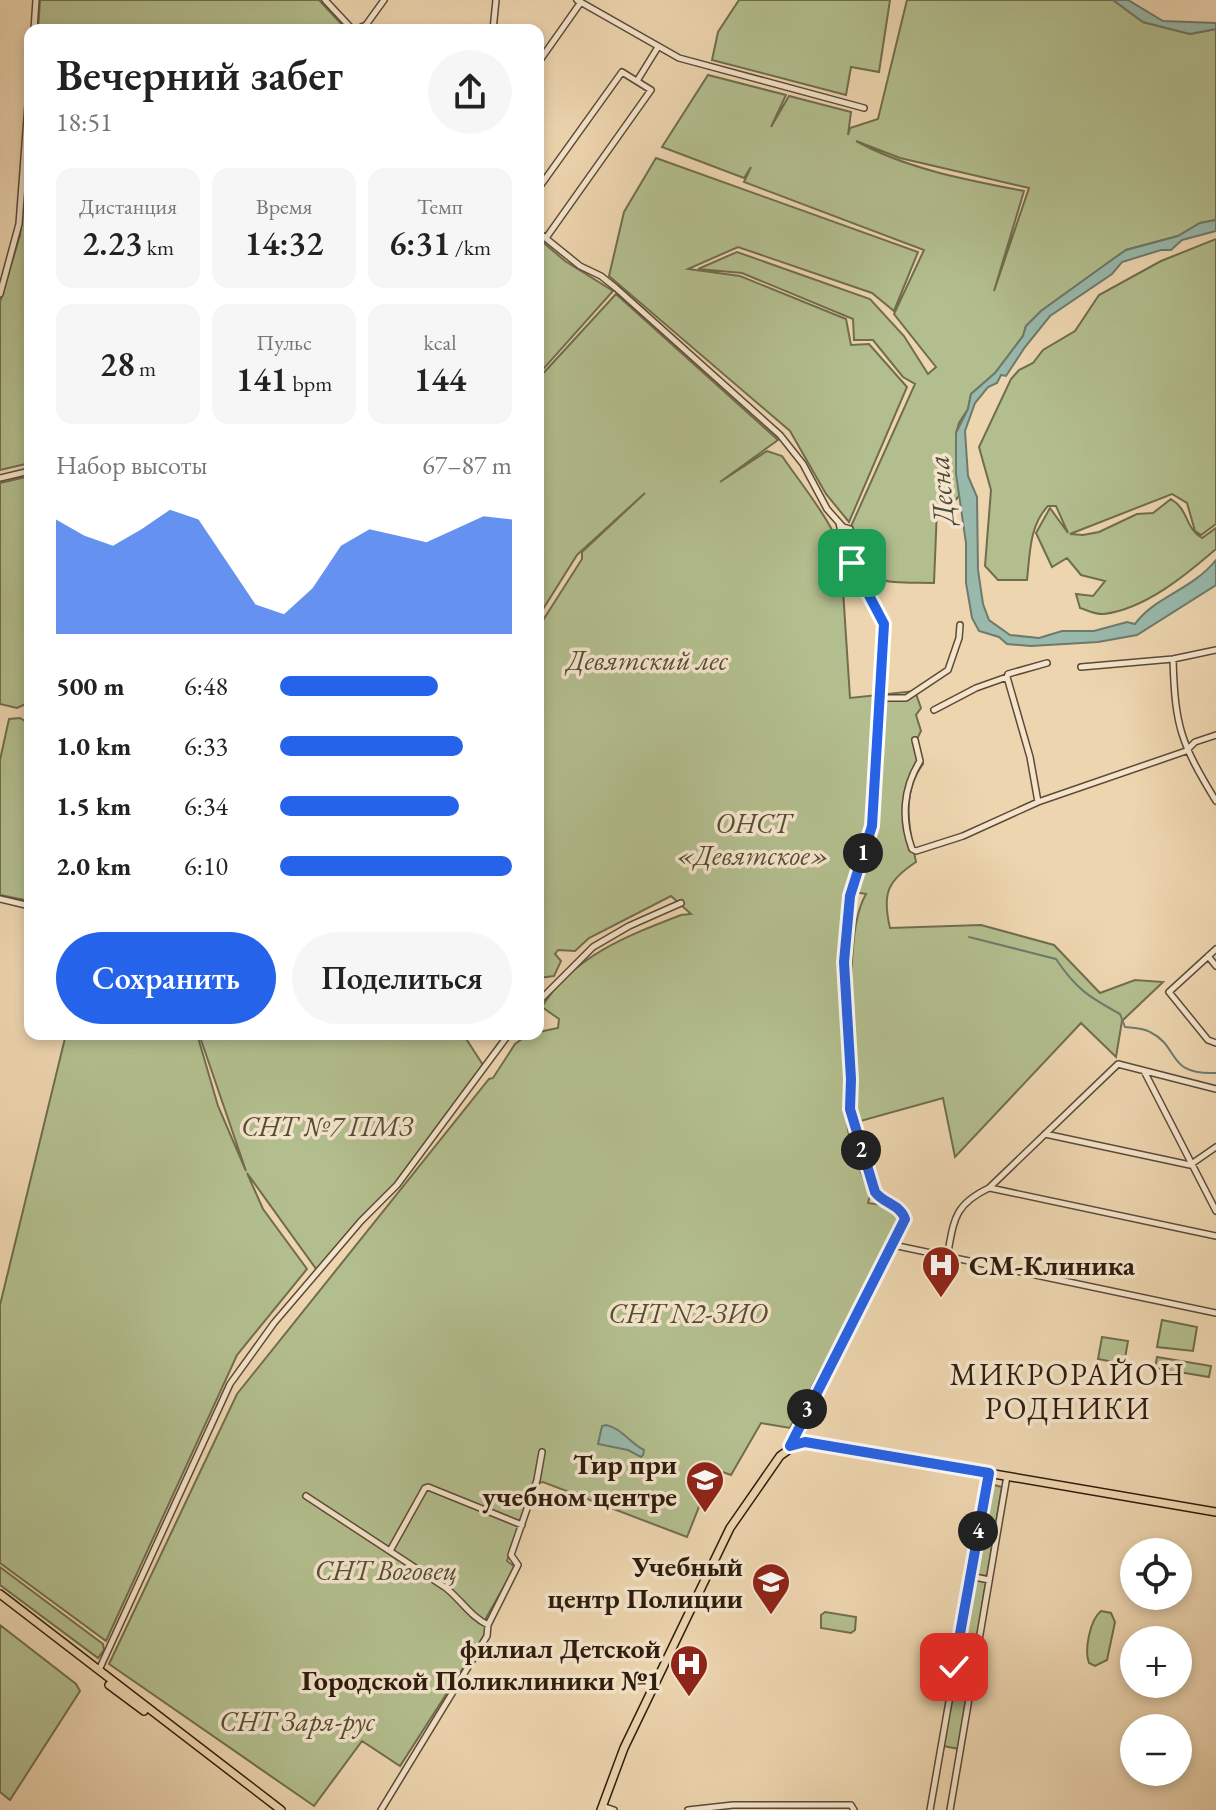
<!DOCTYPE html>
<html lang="ru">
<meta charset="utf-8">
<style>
:root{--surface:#fff;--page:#f6f6f6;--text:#222;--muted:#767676;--accent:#2563eb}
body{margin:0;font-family:"EB Garamond",serif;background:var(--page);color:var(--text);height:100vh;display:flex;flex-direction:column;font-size:30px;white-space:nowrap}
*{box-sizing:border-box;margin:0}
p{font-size:26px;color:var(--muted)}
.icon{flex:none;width:44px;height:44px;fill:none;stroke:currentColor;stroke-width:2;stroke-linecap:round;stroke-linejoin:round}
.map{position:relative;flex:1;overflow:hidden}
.drawer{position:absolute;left:24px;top:24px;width:520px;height:1016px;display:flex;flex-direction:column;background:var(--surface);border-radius:16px;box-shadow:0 4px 12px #0003}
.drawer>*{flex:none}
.controls{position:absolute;left:1120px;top:1538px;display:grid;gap:16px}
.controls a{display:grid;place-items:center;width:72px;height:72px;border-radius:50%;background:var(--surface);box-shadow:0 4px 12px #0003;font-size:40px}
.pin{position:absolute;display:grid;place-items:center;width:68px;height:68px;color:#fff;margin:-34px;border-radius:16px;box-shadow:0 4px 12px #0006}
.km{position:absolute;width:40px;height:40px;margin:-20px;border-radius:50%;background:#222;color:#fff;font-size:22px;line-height:40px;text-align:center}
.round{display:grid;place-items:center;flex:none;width:84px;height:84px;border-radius:42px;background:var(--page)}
.head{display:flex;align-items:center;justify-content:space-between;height:136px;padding:0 32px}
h1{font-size:44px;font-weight:600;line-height:60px}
.stats{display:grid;grid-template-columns:repeat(3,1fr);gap:12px;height:136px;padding:8px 32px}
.stats div{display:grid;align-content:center;border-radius:16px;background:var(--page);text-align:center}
.stats b{font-size:34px;font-weight:600}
.stats small{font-size:22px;font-weight:400}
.stats p{font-size:22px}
.chart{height:224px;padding:16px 32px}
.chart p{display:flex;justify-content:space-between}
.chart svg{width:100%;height:144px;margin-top:8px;fill:var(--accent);opacity:.7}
.action{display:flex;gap:16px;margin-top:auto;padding:16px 32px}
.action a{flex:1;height:92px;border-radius:48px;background:var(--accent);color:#fff;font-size:32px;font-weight:600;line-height:92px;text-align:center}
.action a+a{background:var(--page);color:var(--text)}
ul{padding:0 32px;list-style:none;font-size:26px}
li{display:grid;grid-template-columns:128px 96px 1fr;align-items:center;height:60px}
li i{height:20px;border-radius:10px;background:var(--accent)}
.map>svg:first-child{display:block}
.green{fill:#b3be8e;stroke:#706d4e;stroke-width:2;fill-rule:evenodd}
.water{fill:#99b9ac;stroke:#6e7a6c;stroke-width:2}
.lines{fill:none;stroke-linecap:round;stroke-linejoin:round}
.stream{stroke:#6e7a6c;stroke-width:2}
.minor-casing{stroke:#5e4a36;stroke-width:8}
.major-casing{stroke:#2e1c0d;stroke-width:10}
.minor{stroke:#f3e4cb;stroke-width:5}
.major{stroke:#edd5af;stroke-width:7}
.route-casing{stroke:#fff;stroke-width:16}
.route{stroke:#2563eb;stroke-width:10}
.labels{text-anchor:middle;stroke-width:7;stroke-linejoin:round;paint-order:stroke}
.park-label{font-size:28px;font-style:italic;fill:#564d34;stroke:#f3e4cb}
.poi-label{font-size:28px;font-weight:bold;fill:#2e1c0d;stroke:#f3e4cb;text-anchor:end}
.water-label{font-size:30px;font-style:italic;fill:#4e4b3d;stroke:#f3e4cb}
.neighbourhood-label{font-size:30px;letter-spacing:2px;fill:#2e1c0d;stroke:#f3e4cb}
</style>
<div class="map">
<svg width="1216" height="1810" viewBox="0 0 1216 1810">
<rect width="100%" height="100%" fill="#edd5af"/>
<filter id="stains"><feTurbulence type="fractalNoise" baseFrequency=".0025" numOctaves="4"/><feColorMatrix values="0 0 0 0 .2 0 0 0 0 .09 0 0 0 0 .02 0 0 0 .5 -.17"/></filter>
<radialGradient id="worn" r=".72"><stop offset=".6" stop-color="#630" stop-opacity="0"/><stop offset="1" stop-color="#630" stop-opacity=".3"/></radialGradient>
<path class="green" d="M40,0H319L347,30H38Z
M739,0H890L879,72L851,67L846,95L712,60L718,32Z
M907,0H1113L1143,22L1190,34L1216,29V220L1200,223L1178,236L1126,250L1041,311L1026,326L1023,336L995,373L971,394L968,409L959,423L956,433L959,496L951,505L949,518L944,515L945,506L942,502L937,509L934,583C886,582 869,588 844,542L915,384L903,377L873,340H854L853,319L742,273L698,269L737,252L870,299L904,336L928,374L936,367L894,314L924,250L744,182L751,167L744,178L662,147L708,75L786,95L771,127L789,96L851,112L848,135L850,128L878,119ZM856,141L900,158L1029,188L994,291L1024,191C967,180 907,169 856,141Z
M30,117V463L0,470V302L20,235Z
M656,158L918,252L894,311L872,293L738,247L688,269L740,276L846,319L851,345L869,344L907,387L849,522L826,494L790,431L609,276L624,212Z
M538,238L565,261L613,291L538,375Z
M1216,239V524L1201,535L1195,531L1187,503L1172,494L1070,534L1083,535L1099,532L1137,514L1153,513L1171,499C1189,510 1185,528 1202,538L1216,528V549C1186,575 1145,609 1104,614C1096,615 1087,610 1080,608L1076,594L1093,596L1105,581L1081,575L1067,558L1052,567L1036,533L1050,508L1068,533L1056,506H1048C1029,526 1030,554 1027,580H998L985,566L991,490L979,447L1011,379L1019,370L1033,363L1043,350L1075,331L1099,295L1161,261Z
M616,294L778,440L720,482L767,451L782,456C807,493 850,540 847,586L843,590L850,698L915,691L921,708L916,715L921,731L917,739L923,764C901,793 909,829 916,862C887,881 882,894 890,928L981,925L1054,945L1100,993L1135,980L1163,982L1122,1021L1116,1057L1081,1023L955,1157L943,1098L857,1122C857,1066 840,938 866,894L849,891L840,951L847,1077L845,1108L850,1143L870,1196L868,1203L881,1205L901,1218L790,1428L761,1423L731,1475L714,1469L687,1537L543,1482L535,1484L507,1561L515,1567L486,1618L485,1634L400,1766L362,1741L314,1806L109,1664L237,1394L489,1079L493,1078L515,1044L529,1034L558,1028L559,1019L542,1007C571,957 629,935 681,915L691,914L671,896L589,938L575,951L558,950L555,954L561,961L554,976L538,978V628L582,559V552L645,493L577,555L538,617V379Z
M30,476V702L17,708L0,704V483Z
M20,718L30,724V901L0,895V760L9,719Z
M66,1034H197L218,1106L246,1171L199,1034H463L483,1065L408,1171L319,1273L247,1173L263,1209L307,1269L237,1355L106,1641L0,1563V1305Z
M1162,1320L1197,1327L1193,1351L1157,1347Z
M1102,1337L1128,1341L1124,1364L1098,1359Z
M1157,1357L1211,1366L1209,1377L1155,1368Z
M990,1484L1002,1487L987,1576L974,1574Z
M0,1567L103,1644L104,1650L98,1658L0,1585Z
M973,1580L986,1582L959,1749L943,1746Z
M1101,1611L1111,1613L1115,1622L1107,1660L1095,1666L1089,1663C1084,1650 1090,1620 1101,1611Z
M825,1612L856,1617L855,1630L851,1633L821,1628V1615Z
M0,1625L76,1684L80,1691L10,1800L0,1792Z"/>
<path class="water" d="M1113,0H1128L1163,21L1216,23V29L1190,34L1143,22Z
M1216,220V231L1182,240L1171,250H1161L1122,262L1112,274L1050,316L1025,347L1006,376L1001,375L997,383L988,387L975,403L965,431L968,476L977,497L978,570L983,604L989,620L1010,635L1039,638L1062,631H1094L1127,622L1135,624C1154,597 1192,590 1216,560V585L1137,635L1098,642L1031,646L1007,644L999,637L979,631L972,618L966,583V543L956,474V433L968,409L971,394L995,373L1023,336L1026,326L1041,311L1113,259L1126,250L1178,236L1200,223Z
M606,1425C621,1428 629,1442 644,1450L643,1455L641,1457L628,1450L598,1444L602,1426Z"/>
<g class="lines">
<path class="stream" d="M969,937L1056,959C1076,989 1089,997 1120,1014L1125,1027C1133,1028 1143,1028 1150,1032C1181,1047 1165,1075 1216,1073"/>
<defs>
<path id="minor" d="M325,0L353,30
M577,0L679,58L864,108
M34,30L36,0
M355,30L366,25L384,0
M493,30L496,0
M538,63L581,2
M637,81L658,47
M538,189L622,72L651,90L546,238
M538,232L580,266L601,276L616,288L780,435L803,464L827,509L843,527L850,529
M0,294L19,224L30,78
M0,478L30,471
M1173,659C1175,728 1181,743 1216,801
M1081,667L1173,659L1216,650
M1007,677L1008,674L1047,663
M878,698H906L948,670L959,638L960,625
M934,710L976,688L1007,677L1030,757L1038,802L1186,751L1195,742L1216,735
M915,740L920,761C903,788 901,819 912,849L916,851L963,836L1038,802
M0,899L30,906
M1216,949L1169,992L1208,1040L1216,1043
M1208,956L1216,966
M538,1002L593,947L629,926L681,903
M1144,1071L1216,1211
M1045,1134L1190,1165L1216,1147
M990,1188L1216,1236
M893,1245L1216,1313
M947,1257C954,1221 953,1205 989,1188L1118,1064L1216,1089
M790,1446L905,1219C900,1204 884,1204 875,1192L850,1109L851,1079L844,962L850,896L872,823L884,624L857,577L844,546L839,523
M306,1496L446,1588C461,1600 471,1617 488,1625
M391,1549L425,1488L428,1487L522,1525
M970,1576L989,1580
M99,1670L230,1384L274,1323L361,1221L397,1185L509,1034
M602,1806L614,1810
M381,1810L487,1636L488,1625L518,1565L511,1555L537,1480L542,1452
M688,1810L733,1805H851L854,1810
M930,1810L989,1473
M950,1810L1007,1476"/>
<path id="major" d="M0,1594L281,1810
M109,1685L144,1711
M601,1810L624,1748L730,1528L780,1456L798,1443H813L1216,1512"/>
</defs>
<use href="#minor" class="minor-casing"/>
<use href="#major" class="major-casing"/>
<use href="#minor" class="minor"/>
<use href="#major" class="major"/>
</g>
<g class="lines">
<defs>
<path id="route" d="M852,563L884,624L872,826L850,896L844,962L851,1079L850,1109L875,1192C884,1204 900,1204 905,1219L790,1446L805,1442L989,1473L954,1667"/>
</defs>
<use href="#route" class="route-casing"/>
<use href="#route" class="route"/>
</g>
<defs>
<symbol id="hospital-pin" viewBox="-11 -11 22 30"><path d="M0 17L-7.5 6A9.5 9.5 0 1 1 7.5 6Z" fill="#8f2418" stroke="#f3e4cb"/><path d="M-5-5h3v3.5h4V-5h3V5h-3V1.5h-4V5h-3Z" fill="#fff"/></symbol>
<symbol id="university-pin" viewBox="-11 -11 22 30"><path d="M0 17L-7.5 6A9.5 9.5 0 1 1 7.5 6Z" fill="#8f2418" stroke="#f3e4cb"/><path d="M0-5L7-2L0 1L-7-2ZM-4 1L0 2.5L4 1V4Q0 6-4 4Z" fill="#fff"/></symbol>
</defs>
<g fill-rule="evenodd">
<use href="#hospital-pin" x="919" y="1243" width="44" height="60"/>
<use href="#university-pin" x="683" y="1458" width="44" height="60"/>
<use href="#university-pin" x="749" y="1560" width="44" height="60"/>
<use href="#hospital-pin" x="667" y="1642" width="44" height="60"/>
</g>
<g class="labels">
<g class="park-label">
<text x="647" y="670">Девятский лес</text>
<text x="753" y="833">ОНСТ<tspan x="753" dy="32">«Девятское»</tspan></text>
<text x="327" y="1136">СНТ №7 ПМЗ</text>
<text x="688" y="1323">СНТ N2-ЗИО</text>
<text x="386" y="1580">СНТ Воговец</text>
<text x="297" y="1731">СНТ Заря-рус</text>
</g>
<g class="poi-label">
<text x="969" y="1275" text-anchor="start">СМ-Клиника</text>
<text x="677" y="1474">Тир при<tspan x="677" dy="32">учебном центре</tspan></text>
<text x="743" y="1576">Учебный<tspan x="743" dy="32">центр Полиции</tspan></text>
<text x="661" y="1658">филиал Детской<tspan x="661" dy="32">Городской Поликлиники №1</tspan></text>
</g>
<g class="water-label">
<text transform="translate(941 490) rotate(-95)" y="10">Десна</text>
</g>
<g class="neighbourhood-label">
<text x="1068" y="1385">МИКРОРАЙОН<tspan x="1068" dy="34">РОДНИКИ</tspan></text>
</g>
</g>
<rect width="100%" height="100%" filter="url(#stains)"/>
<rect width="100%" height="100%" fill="url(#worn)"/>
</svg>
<div class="controls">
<a><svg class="icon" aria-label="locate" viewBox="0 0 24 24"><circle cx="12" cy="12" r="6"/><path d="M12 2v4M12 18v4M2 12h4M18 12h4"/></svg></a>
<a>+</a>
<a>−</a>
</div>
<div class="pin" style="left:852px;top:563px;background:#1e9e55"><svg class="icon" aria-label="arrive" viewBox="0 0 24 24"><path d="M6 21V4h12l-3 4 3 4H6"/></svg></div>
<div class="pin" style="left:954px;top:1667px;background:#d93025"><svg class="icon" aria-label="check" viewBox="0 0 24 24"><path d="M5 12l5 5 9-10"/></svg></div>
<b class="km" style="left:863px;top:853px">1</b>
<b class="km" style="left:861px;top:1150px">2</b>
<b class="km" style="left:807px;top:1409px">3</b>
<b class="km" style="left:978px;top:1531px">4</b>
<section class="drawer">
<div class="head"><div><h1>Вечерний забег</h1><p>18:51</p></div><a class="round"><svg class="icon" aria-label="share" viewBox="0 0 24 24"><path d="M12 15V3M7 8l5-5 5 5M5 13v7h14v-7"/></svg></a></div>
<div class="stats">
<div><p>Дистанция</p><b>2.23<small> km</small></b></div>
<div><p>Время</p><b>14:32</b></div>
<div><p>Темп</p><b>6:31<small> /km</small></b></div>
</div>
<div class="stats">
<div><b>28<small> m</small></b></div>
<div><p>Пульс</p><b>141<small> bpm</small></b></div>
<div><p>kcal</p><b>144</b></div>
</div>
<div class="chart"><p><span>Набор высоты</span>67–87 m</p>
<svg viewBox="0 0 160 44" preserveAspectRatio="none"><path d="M0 44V9L10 14L20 17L30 12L40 6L50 9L60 22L70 35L80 38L90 30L100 17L110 12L120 14L130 16L140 12L150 8L160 9V44z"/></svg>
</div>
<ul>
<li><b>500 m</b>6:48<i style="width:68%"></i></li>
<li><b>1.0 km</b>6:33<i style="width:79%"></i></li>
<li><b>1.5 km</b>6:34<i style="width:77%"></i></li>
<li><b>2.0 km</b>6:10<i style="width:100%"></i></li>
</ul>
<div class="action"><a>Сохранить</a><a>Поделиться</a></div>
</section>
</div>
